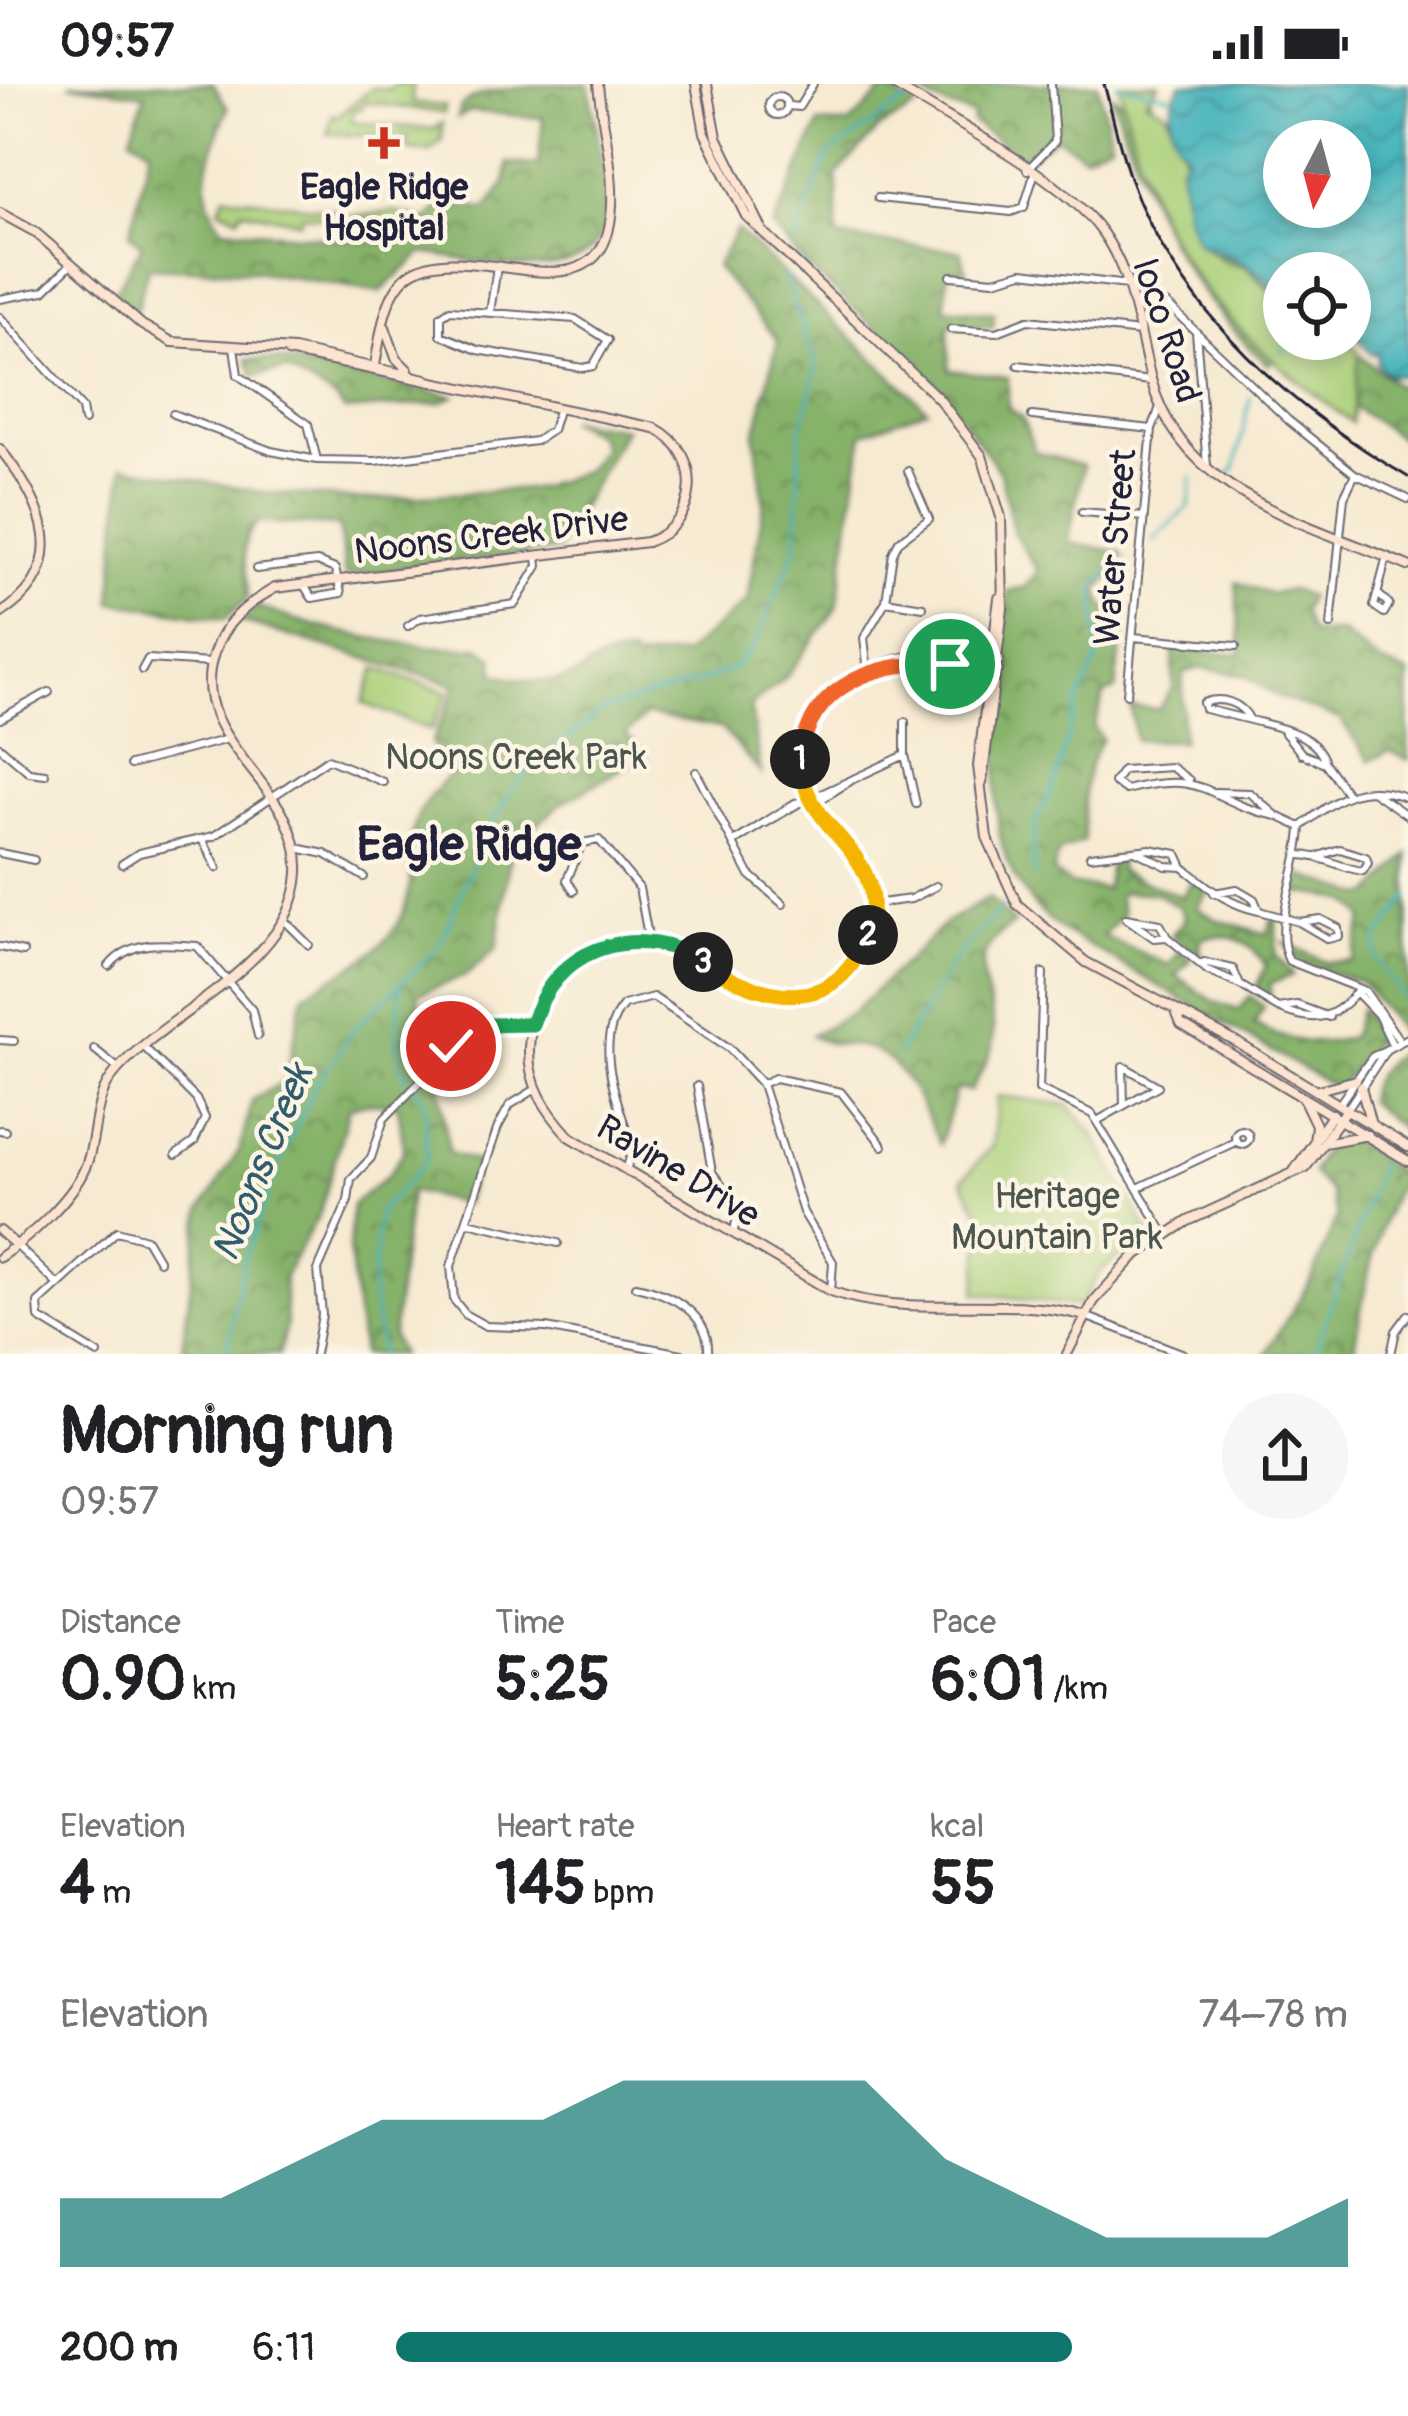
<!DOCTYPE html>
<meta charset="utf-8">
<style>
:root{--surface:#fff;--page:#f6f6f6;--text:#202124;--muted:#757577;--accent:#0f766e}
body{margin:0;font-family:Pangolin,sans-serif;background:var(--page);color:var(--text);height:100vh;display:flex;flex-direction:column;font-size:45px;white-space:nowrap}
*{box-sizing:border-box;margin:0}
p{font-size:39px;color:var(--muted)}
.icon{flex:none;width:66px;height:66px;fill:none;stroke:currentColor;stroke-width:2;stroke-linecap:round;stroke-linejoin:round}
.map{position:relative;height:1270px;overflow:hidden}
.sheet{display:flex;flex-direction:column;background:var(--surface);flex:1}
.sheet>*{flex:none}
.needle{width:78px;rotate:186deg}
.tools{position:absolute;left:1263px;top:36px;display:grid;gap:24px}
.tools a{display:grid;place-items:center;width:108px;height:108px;border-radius:50%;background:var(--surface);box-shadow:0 6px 18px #0003;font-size:60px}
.pin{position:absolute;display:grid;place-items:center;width:102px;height:102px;color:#fff;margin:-51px;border:6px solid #fff;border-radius:50%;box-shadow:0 3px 12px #0007}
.km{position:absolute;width:60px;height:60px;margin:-30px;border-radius:50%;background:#222;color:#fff;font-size:33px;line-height:60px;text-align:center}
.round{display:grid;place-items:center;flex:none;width:126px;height:126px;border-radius:63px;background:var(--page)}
.summary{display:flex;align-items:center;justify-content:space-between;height:204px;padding:0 60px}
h1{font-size:66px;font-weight:700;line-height:90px}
.figures{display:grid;grid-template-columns:repeat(3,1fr);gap:18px;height:204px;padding:12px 60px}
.figures div{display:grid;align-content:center}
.figures b{font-size:60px;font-weight:700}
.figures small{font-size:33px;font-weight:400}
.figures p{font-size:33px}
.chart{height:336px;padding:24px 60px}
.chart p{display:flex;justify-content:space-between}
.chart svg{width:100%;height:216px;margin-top:12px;fill:var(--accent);opacity:.7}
ul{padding:0 60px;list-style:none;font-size:39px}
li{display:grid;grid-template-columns:192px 144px 1fr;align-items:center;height:90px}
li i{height:30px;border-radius:15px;background:var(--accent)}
.status{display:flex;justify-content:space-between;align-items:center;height:84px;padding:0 60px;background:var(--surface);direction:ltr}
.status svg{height:33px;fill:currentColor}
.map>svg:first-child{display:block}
.grass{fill:url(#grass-tufts);stroke:#66795a;stroke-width:3}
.forest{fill:url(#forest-crowns);stroke:#546a52;stroke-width:3}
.park{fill:#aad07a;stroke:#66795a;stroke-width:3}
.water{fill:url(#water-waves);stroke:#346b7b;stroke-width:3;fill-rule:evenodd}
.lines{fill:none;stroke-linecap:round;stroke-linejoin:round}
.stream{stroke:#45b4bb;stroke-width:3}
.street-casing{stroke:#6d6870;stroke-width:10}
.secondary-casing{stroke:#6d6870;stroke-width:12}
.street{stroke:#fff;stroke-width:6}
.secondary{stroke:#fde4d1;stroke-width:8}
.rail{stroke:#22223b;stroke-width:3}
.split-1-casing{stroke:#fff;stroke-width:24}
.split-2-casing{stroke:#fff;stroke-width:24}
.split-3-casing{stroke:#fff;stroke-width:24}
.split-4-casing{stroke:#fff;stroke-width:24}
.split-5-casing{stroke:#fff;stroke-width:24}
.split-1{stroke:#f0652b;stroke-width:15}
.split-2{stroke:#f5b400;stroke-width:15}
.split-3{stroke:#f5b400;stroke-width:15}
.split-4{stroke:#22a559;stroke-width:15}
.split-5{stroke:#22a559;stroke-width:15}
.poi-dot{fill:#c8321e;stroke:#fcf5e5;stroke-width:4.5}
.labels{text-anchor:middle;stroke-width:9;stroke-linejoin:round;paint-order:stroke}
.poi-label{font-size:36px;font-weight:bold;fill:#22223b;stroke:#fcf5e5}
.street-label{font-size:36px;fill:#22223b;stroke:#fcf5e5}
.park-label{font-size:36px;fill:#4b564e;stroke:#fcf5e5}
.water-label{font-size:39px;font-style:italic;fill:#305c6e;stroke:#fcf5e5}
.district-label{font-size:48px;font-weight:bold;fill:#22223b;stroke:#fcf5e5}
</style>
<div class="status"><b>09:57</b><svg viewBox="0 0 49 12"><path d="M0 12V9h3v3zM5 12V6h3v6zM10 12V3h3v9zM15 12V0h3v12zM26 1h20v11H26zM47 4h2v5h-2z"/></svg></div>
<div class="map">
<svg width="1408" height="1270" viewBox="0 0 1408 1270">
<defs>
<pattern id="grass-tufts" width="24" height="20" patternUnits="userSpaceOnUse" patternTransform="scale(3)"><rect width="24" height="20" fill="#aad07a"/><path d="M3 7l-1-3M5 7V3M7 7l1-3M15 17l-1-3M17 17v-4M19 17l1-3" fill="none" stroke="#92b26a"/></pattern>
<pattern id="forest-crowns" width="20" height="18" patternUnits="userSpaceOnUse" patternTransform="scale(3)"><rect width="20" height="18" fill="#87b26a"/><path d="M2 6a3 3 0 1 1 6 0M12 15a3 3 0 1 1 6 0" fill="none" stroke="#6e9058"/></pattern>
<pattern id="water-waves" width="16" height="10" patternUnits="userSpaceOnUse" patternTransform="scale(3)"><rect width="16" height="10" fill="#45b4bb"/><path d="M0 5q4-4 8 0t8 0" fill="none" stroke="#399299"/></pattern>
</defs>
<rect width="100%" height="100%" fill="#fcf5e5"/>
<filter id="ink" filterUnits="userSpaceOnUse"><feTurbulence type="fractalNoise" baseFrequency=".00833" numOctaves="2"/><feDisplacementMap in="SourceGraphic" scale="24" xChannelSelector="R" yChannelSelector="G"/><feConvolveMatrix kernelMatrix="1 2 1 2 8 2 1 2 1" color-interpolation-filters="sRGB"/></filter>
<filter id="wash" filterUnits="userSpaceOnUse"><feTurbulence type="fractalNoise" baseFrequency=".004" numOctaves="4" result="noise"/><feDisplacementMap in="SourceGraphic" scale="48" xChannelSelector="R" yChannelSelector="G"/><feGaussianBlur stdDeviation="2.7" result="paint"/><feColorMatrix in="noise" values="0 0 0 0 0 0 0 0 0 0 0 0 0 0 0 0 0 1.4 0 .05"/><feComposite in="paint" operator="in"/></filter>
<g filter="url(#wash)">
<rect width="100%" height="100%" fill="#f7ead2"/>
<path class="grass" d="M394,0H413L412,19L445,22L444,29L363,18L362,25H353L352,38L434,45L442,39V57L430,67L408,66V54L328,50L333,30L336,33L372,4L391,5Z
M225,111L341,127L343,133L393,128L425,135L391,146L390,139L302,131L300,138L242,126L239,133L219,125Z"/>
<path class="forest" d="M213,0L228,24C213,66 191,104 223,144L386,159L414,152L441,121L486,125L506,99L508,79L538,81L543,34L469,27L458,34C456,0 555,0 589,0C595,41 608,88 606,129C602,213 474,175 423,169L380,208L256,187L148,183L135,231L115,208L142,161L130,150L150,64L131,52L145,10L69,0Z
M907,0H1098L1111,57L1084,71L1056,53L1026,76L973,39V31L933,17Z
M885,5L917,23L880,44L837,90V153L961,167L966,186L948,188L945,224L994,229L993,243L948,241L949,286L1008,293V324L1022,334L1035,368L1083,382L1068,459L1121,468L1118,486L1098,505L1103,522L1124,535L1116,605L1104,611L1094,644L1102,655C1081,689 1083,718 1084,757L1059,768L1053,788L1071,801L1106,805L1110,775L1119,774V787L1182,813L1193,795L1208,807L1197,824L1218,836L1267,850L1271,836L1276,837V871L1293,891L1270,900V916L1255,906L1266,881C1249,857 1230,846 1200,855L1201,872L1171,851L1185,836L1181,824L1155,809L1122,808L1118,813L1123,829L1103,852L1169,881L1180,867L1191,876L1176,891L1214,918L1239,926L1250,912L1264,923L1254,940C1283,957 1321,965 1352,952L1360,925L1379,952L1338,1005L1062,846C984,788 996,722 999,637C1000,593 1004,551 1008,507L1025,503L1038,487L1014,449L1000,388L936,299L805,181L773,143L819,40H850Z
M1140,6L1149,7L1152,21L1169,29L1175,58L1188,71L1180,79L1186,130L1214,169L1247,181L1266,202L1284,206V255L1352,265L1408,310V359L1281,275L1199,184Z
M1111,11L1128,21L1145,77L1274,274L1268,281C1169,187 1157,134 1111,11Z
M737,146L927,325L863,349L837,524L786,593L750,622L761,689L721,644L647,631L626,650L646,671L559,721L511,765L497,864L465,892L418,910L422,945L435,967L449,1069L477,1078L464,1120L410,1107L392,1253L401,1270H362L349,1167L352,1121L389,1090L404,1067L398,1021L364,1019L349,1024L320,1129L284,1192L286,1241L279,1270H181L201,1127L240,1065L252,1016L285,997L304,910C333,892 376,874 395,844C432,783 381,754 450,691L432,659L456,601L242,538L257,522C311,545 420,568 479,563L494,574L495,590C514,594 542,600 562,596C590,590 587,572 632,571L631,576L685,570L747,517L764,419L755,351L778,257L716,183Z
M247,275L278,276L454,312L439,319L345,327L336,315L286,286L253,292Z
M568,336L625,344L557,466L345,492L339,442L259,438C233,458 249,486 248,514L225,535L112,518L123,382L260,408L366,416L540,404L586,386L602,364L597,350Z
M1236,498L1269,510L1290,506L1309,512L1302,527L1310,549L1341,548L1380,579L1408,590V676L1390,667L1370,677L1340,635L1278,613L1245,591L1200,584L1183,589L1182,657L1135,656L1131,623L1159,625L1173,604V565L1241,571Z
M1408,771V951L1404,952L1361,898L1296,877L1284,858L1325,878L1352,877L1364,835C1349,809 1324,813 1297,808L1302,791L1363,812L1372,810Z
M989,814L1014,840C952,879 1002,911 992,962C990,976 977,993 971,1007L956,1005L940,1060C924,1028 909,984 875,967C854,956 832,966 811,951L852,929L947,838Z
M1408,966V1050L1367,1017C1371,992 1385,974 1408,966Z
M1338,1056L1355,1057L1404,1093C1377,1131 1361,1221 1353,1270H1265L1312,1195L1337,1132L1330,1108L1312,1089L1321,1070Z"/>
<path class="park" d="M1119,0H1159L1146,16L1166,27L1183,68L1187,132L1198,159L1227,179L1245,182L1268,205L1284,209V255H1346L1359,268L1352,339C1276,281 1192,215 1156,123C1140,84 1130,41 1119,0Z
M376,584L448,608L431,646L363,619Z
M998,1012L1068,1021L1091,1046L1149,1149L1101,1187L1080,1222L976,1209L984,1136L962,1096L992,1062Z"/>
<path class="water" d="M1181,0H1408V292L1388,291L1377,280L1378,268L1372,271L1350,245V189H1294L1292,184L1274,204L1247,180L1197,158L1186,130L1180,79L1188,71C1167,49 1165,26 1181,0ZM1284,57H1350V123H1284Z"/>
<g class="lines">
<path class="stream" d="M1116,0L1172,12
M995,1L996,0
M916,10L936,0
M794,159L828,71L908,15
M1281,269L1290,255
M1229,390L1235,384L1250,314
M1153,457L1189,422L1192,394
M1035,791C1029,763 1034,732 1051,709L1079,615L1098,574L1095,502L1125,473
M1408,813L1378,854L1375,873L1408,919
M898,971L955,875L1003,822
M226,1270L243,1180L278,1082L316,1000L358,940L439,863L485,751L514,704L542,673L606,625L707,595L735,583L755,561L797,462L800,349L817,283L784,191
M381,1270L372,1205L379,1128L427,1077L424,1014C385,978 400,951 400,902
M1314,1270L1381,1078"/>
</g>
</g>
<g filter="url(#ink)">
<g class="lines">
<defs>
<path id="street" d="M769 22a9 9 0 1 1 18 0a9 9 0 1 1-18 0Z
M788,22L799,23L813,0
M1027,86L1055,57L1051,0
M878,114L1011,128L1024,123L1034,91
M951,192L994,196L1023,188L1135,202L1168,221L1288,336L1355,390L1408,415
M0,215L44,207L71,180
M450,226L575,235L608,256L593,282L583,284L478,266L441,251V232Z
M490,228L497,183
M0,233L82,324L84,337
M951,245L997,248L1028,236L1141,248
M1196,248L1207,382
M234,263L238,291L308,340L317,376
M1018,281L1151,297
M173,330L271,367L317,376L375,377L536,357L552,346L559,323
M1032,332L1152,345
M1082,428L1144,433
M256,485L317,478L335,485L341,509L312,514L303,500
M1378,510L1389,520L1384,529L1374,522L1387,473
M886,517L923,523
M1331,541L1344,413L1355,390
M408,542L420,534L515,520L538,482L537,473
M1133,553L1236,562
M142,586L148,575L210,579
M868,588L864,554L886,517L893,469L899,457L929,435L908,387
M1127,610L1152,345L1160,323
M0,635L49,608
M1250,636L1205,625L1203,619C1221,612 1241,618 1250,636C1277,643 1317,649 1325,679L1302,670L1285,649
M905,638V671L916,720
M0,663L29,688L45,690
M1325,679L1346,708
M130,681L228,655
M696,688L749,790L783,820
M1189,696L1171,683L1123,686L1114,698L1126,706C1211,684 1205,718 1277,732L1250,709L1216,708
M1372,707L1408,732
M821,710L905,671
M1277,732L1301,743
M766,739L801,718
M203,757L217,784
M734,758L795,719L825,713L855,694
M297,764L325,770L364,793
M0,769L34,776
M1301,771C1324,772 1340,784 1363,787L1368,779L1366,773L1340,765L1319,772
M1090,772L1150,765L1177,770L1183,783L1166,782L1137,768
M122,780L139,769L214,752L328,675L383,698
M1183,783C1209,804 1226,820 1259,827L1254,815L1237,805L1214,809
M574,807L567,796L582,759L599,756L639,804L649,857
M873,820L911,815L936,802
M1259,827L1299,838L1328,855L1339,852L1338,844L1320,835L1299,838
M1126,834L1160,840L1167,853L1154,854Z
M286,838L309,861
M1167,853L1208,887L1240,901L1233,885L1204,878
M0,863L23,868
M109,882C132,854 164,860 197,862L252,926L258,952
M1043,889L1039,1005L1092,1030L1165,1150
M1240,901L1278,924
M1356,908L1378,931L1392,960
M1329,933L1297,921L1278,924C1312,939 1333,937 1356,908
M0,956L14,957
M1400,957L1365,907L1289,877C1271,841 1300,786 1301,743C1336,714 1362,696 1408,714
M144,963L196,1015L205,1034L194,1058L176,1071
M94,965L118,984
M762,1000L775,994L841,1008L883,1062
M697,1002L712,1088L739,1126L733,1150
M536,1005L510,1021L498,1043L451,1182L454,1216L466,1231L486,1242L546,1244L682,1270
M1340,1019L1372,973L1408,954
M1348,1024L1386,966
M1097,1037L1158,1002L1123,982L1124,1021
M0,1046L5,1047
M1235 1053a7 7 0 1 1 14 0a7 7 0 1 1-14 0Z
M626,1086L633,1065C620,1025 590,957 624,921L653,913L729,964L762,1000L803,1128L833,1178L831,1207
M1138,1104L1237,1057
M468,1138L558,1159
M16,1161L57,1200
M636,1202C670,1209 711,1230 708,1270
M1085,1232L1184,1270
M98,1270L39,1234L38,1219L117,1147L146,1155L159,1177
M315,1270L322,1231L318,1186L348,1117L351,1095L371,1074L384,1035L464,952L496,939L532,940
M1391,1270L1396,1247L1408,1231"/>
<path id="secondary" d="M696,0L705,49L746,132L939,315L982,372L1001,433L1003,524L982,699
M707,0L717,53L761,143
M892,0C950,36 1064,94 1102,148C1133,192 1138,245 1151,295C1181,412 1311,440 1408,482
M0,129L35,148L142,241L172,258L294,266L426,295
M385,243L396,274L408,286
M374,286C380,258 382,221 401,198C452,139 593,243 610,139C618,96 602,43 598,0
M0,365C43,419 74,483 0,530
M999,514L978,682L987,753L1017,820L1086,878L1238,959L1408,1063
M999,576C967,574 931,567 899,575C837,591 780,645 808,713C819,739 846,752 861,775C886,818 870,877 826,901C733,952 667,794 566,884C543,905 530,933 529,964C528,1000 546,1027 569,1052L831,1207C907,1236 1003,1209 1085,1232
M887,582L934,579L998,586
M1177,930L1181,940L1408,1077
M1361,1003L1370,1037
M1318,1006L1356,996
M1304,1016L1316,1041L1314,1058
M1324,1059L1368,1051
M1294,1087L1333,1030
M0,1147L16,1161
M0,1173C29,1154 75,1113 87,1079C98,1047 92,1013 118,985C173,925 293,878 298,789C303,700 183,659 214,569C224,538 247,520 275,504L647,458C700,440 705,370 655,344L288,268
M1067,1270L1094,1217L1135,1172L1188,1137L1306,1083L1348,1024"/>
</defs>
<use href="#street" class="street-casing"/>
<use href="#secondary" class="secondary-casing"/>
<use href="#street" class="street"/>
<use href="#secondary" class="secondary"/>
<path class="rail" d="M1104,0C1113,32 1120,66 1131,97C1180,228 1291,324 1408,393"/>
</g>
</g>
<g class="lines" filter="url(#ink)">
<defs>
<path id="split-1" d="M800,675C810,597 881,576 950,580"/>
<path id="split-2" d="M800,675C803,752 893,764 868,851"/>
<path id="split-3" d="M703,878C763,917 834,935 868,851"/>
<path id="split-4" d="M537,927C564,858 643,840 703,878"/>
<path id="split-5" d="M451,962L487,941L532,940L537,927"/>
</defs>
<use href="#split-1" class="split-1-casing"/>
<use href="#split-2" class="split-2-casing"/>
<use href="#split-3" class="split-3-casing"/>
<use href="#split-4" class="split-4-casing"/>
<use href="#split-5" class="split-5-casing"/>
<use href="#split-1" class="split-1"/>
<use href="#split-2" class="split-2"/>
<use href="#split-3" class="split-3"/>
<use href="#split-4" class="split-4"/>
<use href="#split-5" class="split-5"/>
</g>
<path class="poi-dot" d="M378 41h12v12h12v12h-12v12h-12v-12h-12v-12h12z"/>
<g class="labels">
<g class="poi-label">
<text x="384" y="115">Eagle Ridge<tspan x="384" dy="41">Hospital</tspan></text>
</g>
<g class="street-label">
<text transform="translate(1168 246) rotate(72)" y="13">Ioco Road</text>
<text transform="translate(491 450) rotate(-7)" y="13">Noons Creek Drive</text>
<text transform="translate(1114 463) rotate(-85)" y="13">Water Street</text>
<text transform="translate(679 1086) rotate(31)" y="13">Ravine Drive</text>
</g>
<g class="park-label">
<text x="516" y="685">Noons Creek Park</text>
<text x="1057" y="1124">Heritage<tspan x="1057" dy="41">Mountain Park</tspan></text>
</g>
<g class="water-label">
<text transform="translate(261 1078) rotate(-68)" y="14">Noons Creek</text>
</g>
<g class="district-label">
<text x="469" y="776">Eagle Ridge</text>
</g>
</g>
</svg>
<div class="tools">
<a><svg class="needle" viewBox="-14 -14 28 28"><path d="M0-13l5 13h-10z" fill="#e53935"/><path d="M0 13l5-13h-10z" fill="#757577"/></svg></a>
<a><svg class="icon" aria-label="locate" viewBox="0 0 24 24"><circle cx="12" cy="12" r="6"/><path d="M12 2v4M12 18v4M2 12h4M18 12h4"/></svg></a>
</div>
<div class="pin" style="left:950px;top:580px;background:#1e9e55"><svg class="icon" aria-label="arrive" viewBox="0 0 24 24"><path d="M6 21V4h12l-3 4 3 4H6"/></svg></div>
<div class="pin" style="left:451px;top:962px;background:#d93025"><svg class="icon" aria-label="check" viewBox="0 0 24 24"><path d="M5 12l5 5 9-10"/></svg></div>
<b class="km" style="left:800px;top:675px">1</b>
<b class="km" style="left:868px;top:851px">2</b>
<b class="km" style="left:703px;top:878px">3</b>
</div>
<section class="sheet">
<div class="summary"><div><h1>Morning run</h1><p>09:57</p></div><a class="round"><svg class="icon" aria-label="share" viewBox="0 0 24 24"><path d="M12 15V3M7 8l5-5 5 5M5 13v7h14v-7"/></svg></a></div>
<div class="figures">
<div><p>Distance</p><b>0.90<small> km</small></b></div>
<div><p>Time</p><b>5:25</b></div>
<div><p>Pace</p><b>6:01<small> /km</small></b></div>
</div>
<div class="figures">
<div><p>Elevation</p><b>4<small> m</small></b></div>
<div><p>Heart rate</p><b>145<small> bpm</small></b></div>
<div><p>kcal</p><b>55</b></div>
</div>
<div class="chart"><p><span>Elevation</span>74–78 m</p>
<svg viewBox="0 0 160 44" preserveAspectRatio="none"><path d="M0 44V30L10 30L20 30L30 22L40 14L50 14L60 14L70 6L80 6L90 6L100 6L110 22L120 30L130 38L140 38L150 38L160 30V44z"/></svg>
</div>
<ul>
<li><b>200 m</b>6:11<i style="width:71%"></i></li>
</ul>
</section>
